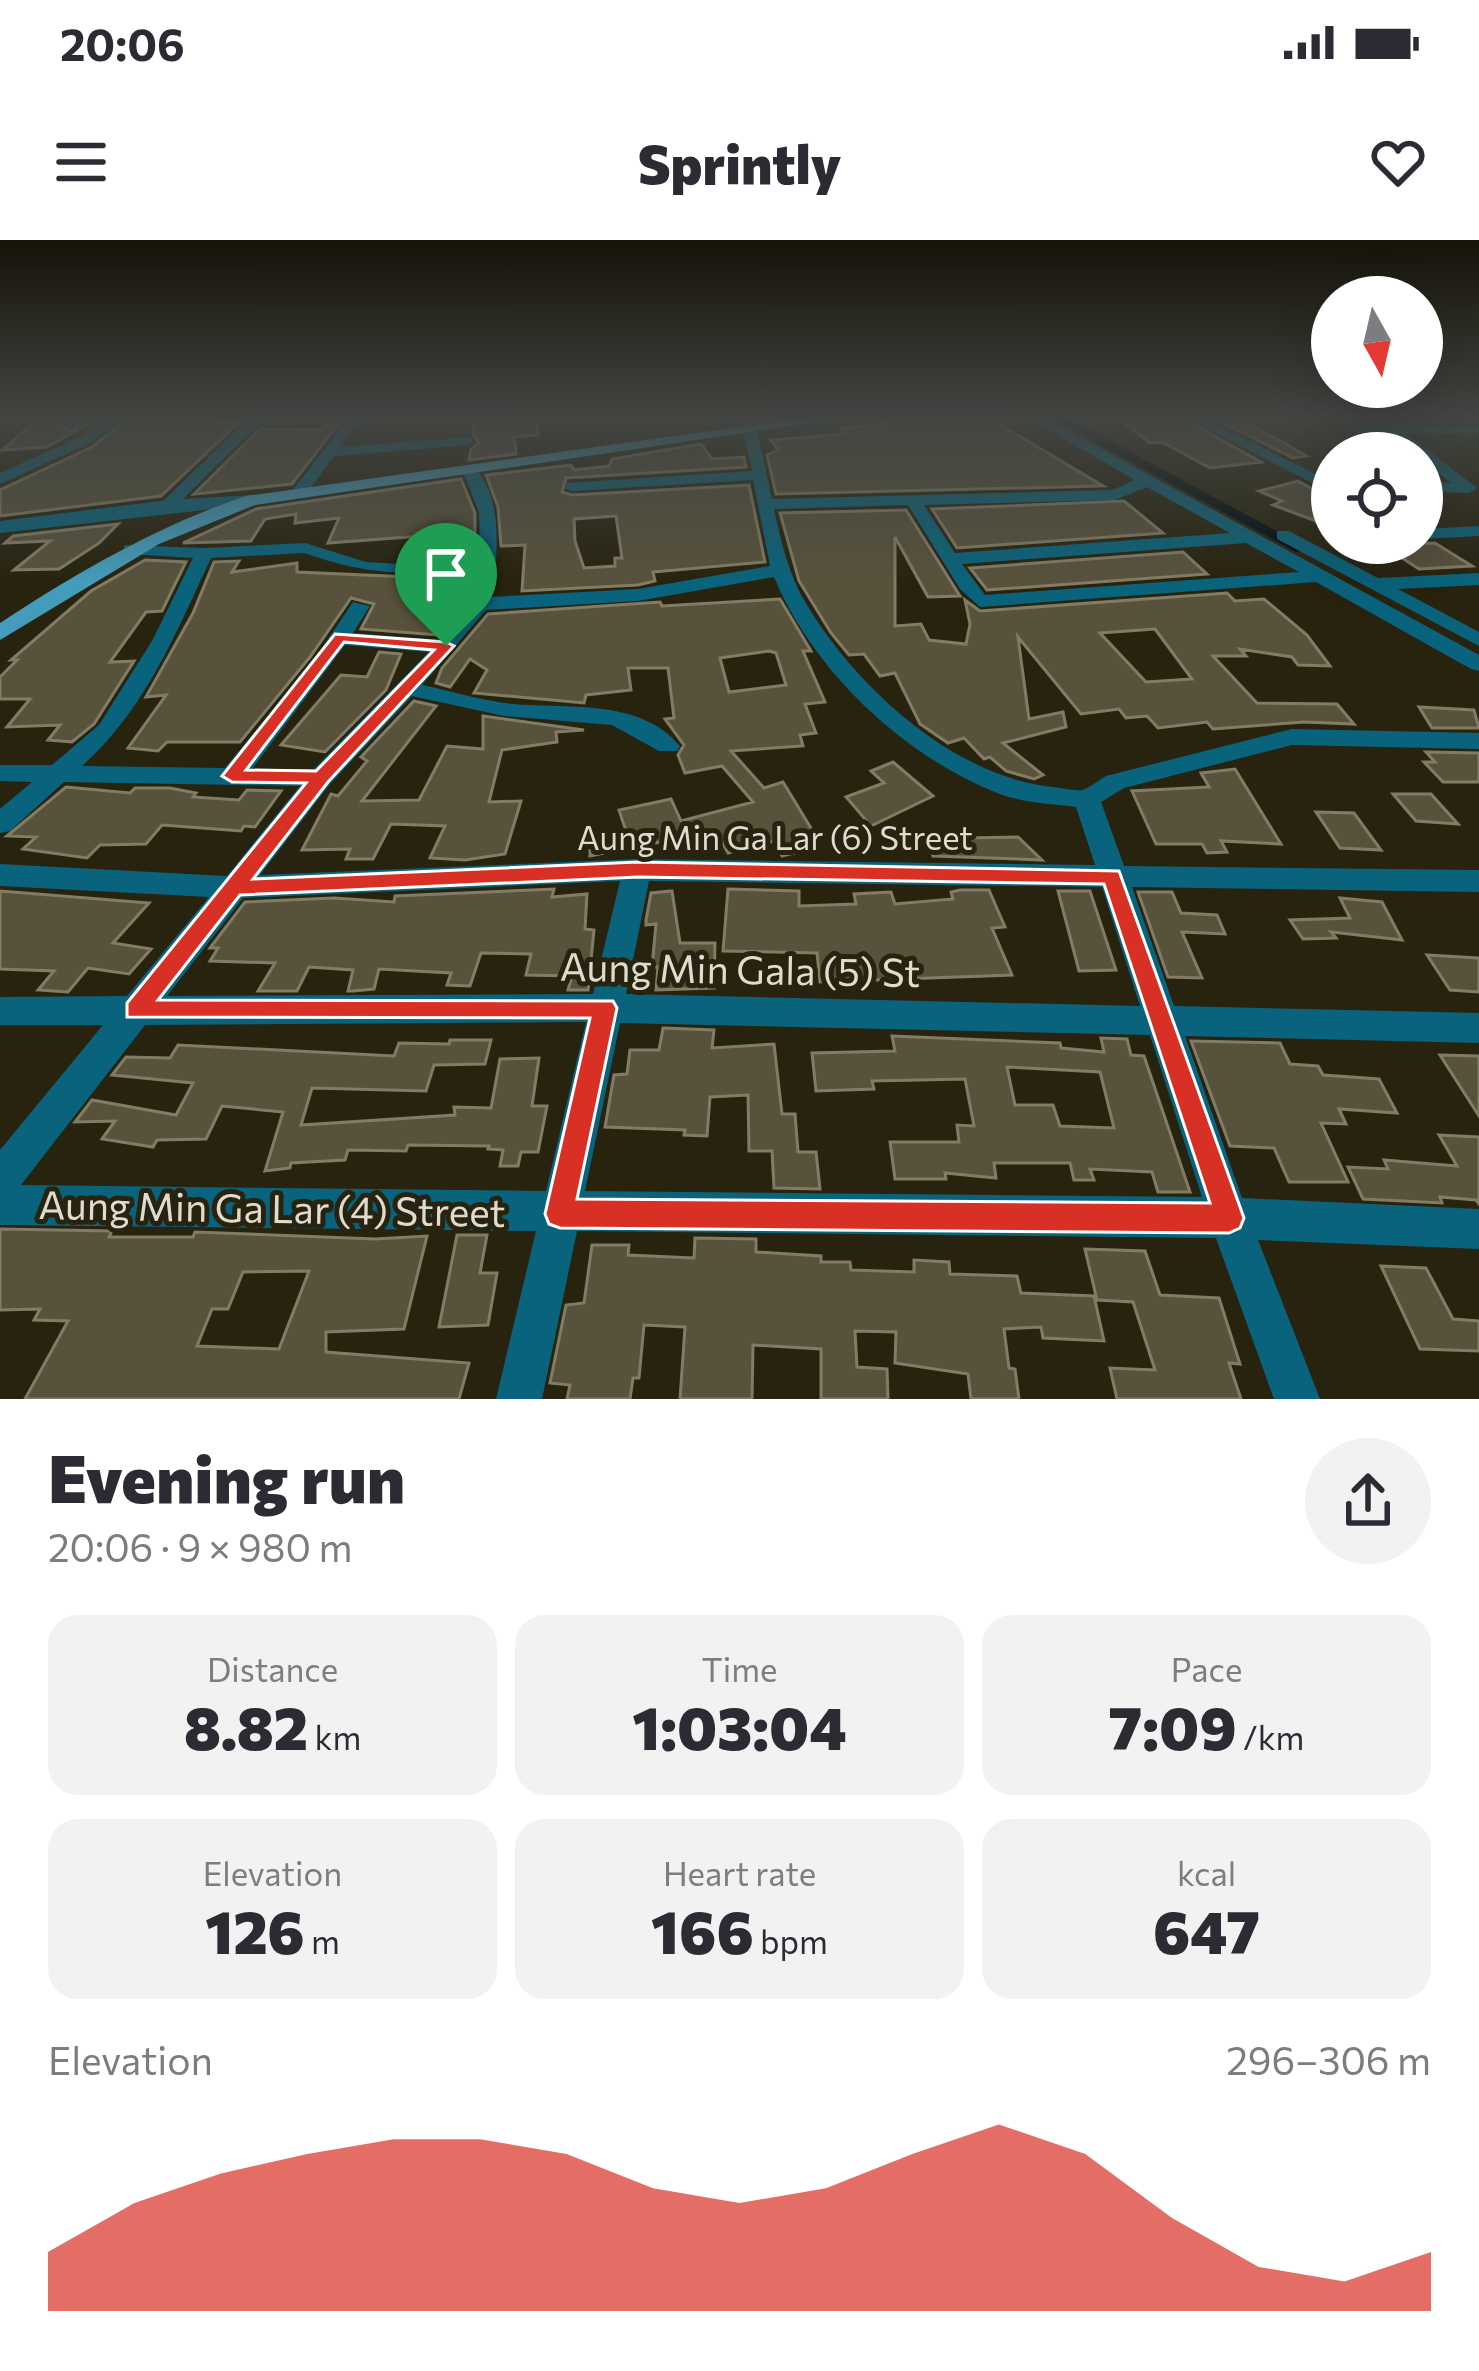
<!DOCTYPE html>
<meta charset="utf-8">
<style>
:root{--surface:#fff;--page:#f2f2f3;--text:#2b2b33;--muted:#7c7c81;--accent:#d93025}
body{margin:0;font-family:Commissioner,sans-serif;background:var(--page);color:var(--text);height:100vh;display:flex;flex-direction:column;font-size:45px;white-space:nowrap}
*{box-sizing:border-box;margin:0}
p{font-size:39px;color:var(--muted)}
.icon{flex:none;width:66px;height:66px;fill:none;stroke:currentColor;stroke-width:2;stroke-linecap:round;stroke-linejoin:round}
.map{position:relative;height:1159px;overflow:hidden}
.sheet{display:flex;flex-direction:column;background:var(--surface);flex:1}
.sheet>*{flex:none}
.needle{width:78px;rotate:172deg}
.fabs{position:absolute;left:1311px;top:36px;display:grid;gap:24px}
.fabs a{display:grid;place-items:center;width:132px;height:132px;border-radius:50%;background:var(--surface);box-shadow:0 12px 48px #0002;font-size:60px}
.pin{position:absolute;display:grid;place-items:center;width:102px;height:102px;color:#fff;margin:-123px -51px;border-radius:50% 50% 50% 0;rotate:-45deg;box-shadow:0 0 12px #0007}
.pin .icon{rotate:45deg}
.round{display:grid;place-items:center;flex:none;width:126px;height:126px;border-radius:63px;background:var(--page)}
.headline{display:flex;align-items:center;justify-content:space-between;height:204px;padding:0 48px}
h1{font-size:66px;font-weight:800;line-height:90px}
.metrics{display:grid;grid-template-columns:repeat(3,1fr);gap:18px;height:204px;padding:12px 48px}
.metrics div{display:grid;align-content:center;border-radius:30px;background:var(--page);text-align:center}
.metrics b{font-size:60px;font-weight:800}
.metrics small{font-size:33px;font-weight:400}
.metrics p{font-size:33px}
.chart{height:336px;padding:24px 48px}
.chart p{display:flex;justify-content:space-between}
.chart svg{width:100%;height:216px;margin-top:12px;fill:var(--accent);opacity:.7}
.status{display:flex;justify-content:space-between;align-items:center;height:84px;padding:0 60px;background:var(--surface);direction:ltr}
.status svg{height:33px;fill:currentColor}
header{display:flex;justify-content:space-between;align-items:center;height:156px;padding:0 48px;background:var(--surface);font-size:54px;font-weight:800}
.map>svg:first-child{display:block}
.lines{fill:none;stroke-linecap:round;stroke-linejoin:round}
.canal{fill:#000c11;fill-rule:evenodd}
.building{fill:#58523c;stroke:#827c65;stroke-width:3;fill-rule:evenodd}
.minor{fill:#0a637c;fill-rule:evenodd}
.tertiary{fill:#0a637c;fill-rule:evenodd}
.primary{fill:#439cbb;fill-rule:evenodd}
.route{fill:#d93025;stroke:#fff;stroke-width:3;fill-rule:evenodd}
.labels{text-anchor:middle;stroke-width:10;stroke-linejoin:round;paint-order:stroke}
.street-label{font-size:33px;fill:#dfdccf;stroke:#28230f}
.near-street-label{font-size:39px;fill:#dfdccf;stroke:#28230f}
</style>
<div class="status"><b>20:06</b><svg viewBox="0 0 49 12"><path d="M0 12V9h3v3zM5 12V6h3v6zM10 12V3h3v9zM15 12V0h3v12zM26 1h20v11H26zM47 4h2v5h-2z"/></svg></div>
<header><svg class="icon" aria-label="menu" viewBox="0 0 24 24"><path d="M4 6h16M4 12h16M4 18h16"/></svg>Sprintly<svg class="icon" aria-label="heart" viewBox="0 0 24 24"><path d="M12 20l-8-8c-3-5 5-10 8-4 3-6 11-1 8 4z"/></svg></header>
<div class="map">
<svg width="1479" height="1159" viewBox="0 0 1479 1159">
<rect width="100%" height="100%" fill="#28230f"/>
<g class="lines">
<path class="canal" d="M1051,178H1067L1310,309L1296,312Z"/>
</g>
<path class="building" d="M40,178H61L62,187L72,191L83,178H98L47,207L2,210Z
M220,178L215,183L240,181L161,256L0,276V250L92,207L126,180Z
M475,178H537L538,195L514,197L516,214L469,220L471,209L479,203L473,195Z
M989,178L1103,246L776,254L767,215L778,210L771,200L845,194L840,188L883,185L881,182Z
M1118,178H1182L1261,222L1210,228L1162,202L1150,203Z
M1240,180L1281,201L1306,216L1293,218L1219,181Z
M339,183L292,244L194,254L260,189L321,190L325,184Z
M701,204L712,219L744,217L746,227L566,238L562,252L572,255L749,245L765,322L653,332L655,341L638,345L522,351L525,305L501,306L498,267L486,235L571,225L574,230L609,226L612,219ZM616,276L622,318H615V326L584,328L575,301L574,279Z
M461,239L475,273V292L328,303L339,278L295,283L296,274L265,279L251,301L183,303L256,269Z
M1298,241L1332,260V287L1273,265L1282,261L1259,251Z
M1124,261L1163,293L957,308L932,269Z
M906,270L960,356L928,357L895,297V386L921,384L929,400L966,404L970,384L965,360L980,371L1227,353L1235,361L1264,359L1307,395L1330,426L1298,425L1292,417L1240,409L1246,416H1213L1257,463L1337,464L1354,484L1304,482L1213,489L1207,482L1158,488L1147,476L1126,478L1119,469L1081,474L1018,397L1029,479L1063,472L1066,487L1003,503L1043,535L1034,539L1006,531L990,517L984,519L964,498L948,503L920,484L895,433L880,436L864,414L849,415L831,393L799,341L780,273ZM1155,389L1192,439L1146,442L1100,393Z
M118,284L99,303L59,329L14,330L50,301L5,303L13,296Z
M1435,303L1472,326L1419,329L1382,305Z
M1183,312L1207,334L987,350L970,328Z
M145,320L186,322L162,371L146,372L110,422L134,421L94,484L72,502L48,500L60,485L7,487L30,459H0V437L17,420H11L91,351Z
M239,321L232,332L297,323V332L410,337L472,332L466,361L438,395L361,389L374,364L351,358L310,417L240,502H167L158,511L128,508L166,455L146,457L193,373L214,322Z
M780,359L811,411H803L825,462L805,464L816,493L800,495L803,506L731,511L764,548L783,542L817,598L805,601L810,609L782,616L774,601L728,613L716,591L590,616V598L626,591L619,570L671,559L681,581L753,562L722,526L685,533L678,515L684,505L665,479L674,478L668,428H628L631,450L586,455L584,463L474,453L487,430L470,419L450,447L436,443L442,428L488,374L660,362L662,366ZM769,411L776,413L786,445L729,452L720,418Z
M379,412L401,414L386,450L325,512L281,505L341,435L367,437Z
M414,461L436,466L362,561L419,560L447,506L483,509V476L584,490L556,492L557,502L502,510L489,562L521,561L505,614L465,620L430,618L445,586L391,584L373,619H346L350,609L302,610L331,554L338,556L367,521L361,517Z
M1419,467L1474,470L1479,488H1432Z
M1426,512L1479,513V542H1443L1424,522H1435Z
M893,522L933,556L871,586L846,557L884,543L871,531Z
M1235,529L1281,604L1221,601L1227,612L1207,613L1202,604H1156L1132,551L1209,547L1201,533Z
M66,547L130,553L135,548H170L196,553L193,557L239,560L247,550L281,551L255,587L244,586L241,591L162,585L146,604L100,605L87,618L23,609L36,597L7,596Z
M1393,554H1431L1458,584L1416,581Z
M1316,572L1354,573L1381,610L1340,608Z
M964,594L965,598L1018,597L1042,620L933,616L926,597Z
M554,649L552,657L587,654L585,689L594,690L588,750H568L572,736L526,735L531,714L481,713L470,746L447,745L451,733L379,729L374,749L353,751H348L353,730L309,727L297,751H258L275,723L210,721L218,708H210L245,662L334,658L394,662L395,656Z
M728,649L799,651V666L856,664L854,654L891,652L895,664L953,659L951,652L960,650H989L1005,687L992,688L1012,735L820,742L817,713L723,711Z
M0,651L149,663L113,703L151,709L129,734L88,728L68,752L38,750L54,731L0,729Z
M672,651L680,703H715L714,748L656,750L658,727H652L656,684L646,685V680L651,653Z
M1058,651H1090L1116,730L1079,731Z
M1138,652H1172L1181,673L1217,675L1225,694L1182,692L1202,738L1168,737Z
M1340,658L1382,662L1402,700L1331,692L1336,698L1303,699L1290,680L1350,678Z
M1427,715L1479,718V752L1450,750Z
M663,788L714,790L712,808L774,804L782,874H795L798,912H816L820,949L774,948L772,911H749L748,855L710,857L707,896L684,895L685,890L605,887L614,835L627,834L630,810H659Z
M892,796L1060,803L1061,808L1104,812L1101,798L1127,799L1131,815L1144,816L1190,952H1158L1152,932L1090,929L1094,940H1074L1070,923H994L996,938L945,933L946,939H895L890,902H959L957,885L974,886L965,839L872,841L874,849L816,851L812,813L895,811ZM1007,827L1100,832L1114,888L1060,886L1053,865H1015Z
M450,800H491L485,824L434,825L426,851L312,848L301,885L455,875L454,867L491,868L500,819L539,818L532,866H547L538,912H521L518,926H500L503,910L488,909L489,906L408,905L406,911L348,910L345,920L291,923L290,928L265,931L283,872L222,866L206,899L157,900L153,907L102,899L115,881L75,882L92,860L176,875L193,843L112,835L126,817L170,818L178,805L394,816L399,803L449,804Z
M1191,801L1280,803L1290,824L1318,826L1323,835L1379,839L1397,873L1339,869L1346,884L1321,883L1348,942H1289L1274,908L1230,906Z
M1440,815L1479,816V876Z
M1439,895L1479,897V964L1476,960L1440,957L1442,963L1363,959L1348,927L1388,929L1384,920L1457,926Z
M0,989L112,991L109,997H193L195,992L375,999L427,996L404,1089L326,1092V1112L469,1123L459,1159H25L68,1081L34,1080L40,1069L0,1070ZM309,1031L279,1109L197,1106L212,1069H228L243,1032Z
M457,995H487L480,1033H497L488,1085L439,1087Z
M695,998L756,999V1012L821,1016V1022H850L851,1030L914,1032V1020L949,1022L950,1034L1017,1036L1021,1053L1094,1056L1104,1101L1043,1098L1041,1087L1004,1089L1009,1128L1015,1129L1019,1159H971L968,1134L895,1123L896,1092L855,1091L857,1127L887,1129L888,1159H821V1109L753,1105L752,1159H680L685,1087L644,1085L639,1138H633L630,1159H567L570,1145L550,1143L566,1065L584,1063L592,1005H629L628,1015L694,1018Z
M1085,1009L1145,1011L1160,1055L1219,1058L1240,1124L1229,1123L1241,1159H1117L1110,1128L1155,1130L1133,1062L1097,1060Z
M1381,1026L1426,1028L1453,1079L1479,1081V1111L1420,1109Z"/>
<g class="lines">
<path class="minor" d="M66,178H79L71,187L64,183Z
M107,178H123L90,203L0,244V233L80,197Z
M250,178H264L174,268H162V262Z
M349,178H362L341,207L468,197L475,201L468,205L334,216L306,254H294V248Z
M1028,178H1045L1479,415V431L1471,429L1316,342L980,367L960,349L908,265L774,269C781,302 789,336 807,365C856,447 955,538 1054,547C1062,548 1074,551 1082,550C1089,548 1099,540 1106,536L1292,489L1479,493V509L1292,505L1124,548L1101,562L1124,626L1479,630V652L1132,647L1174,766L1479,773V803L1185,796L1242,958L1479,969V1009L1258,1000L1320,1159H1274L1216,998L577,991L542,1159H496L536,991L0,985V910L103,785H0V757L127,756L209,657L0,646V624L227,636L300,546L64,542L10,591L0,593V569L32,542L0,541V525H52L99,485L152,401L193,318L130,314L124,313V305L204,308L305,303L366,322L402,324L480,316L479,272L462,230L470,225C505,249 498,321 491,357L638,349L770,326L753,240L572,251L566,249V243L752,231L744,194L751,190L758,194L772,259L1112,250L1135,240ZM1147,247L1230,293L955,313L924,265L1115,260ZM1246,303L1299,332L985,355L962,324ZM304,313C375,337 405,335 478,327L470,363L440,400L353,393L370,366L353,362L314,420L225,528L82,526C145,470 176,393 211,318ZM774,337C812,429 902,515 995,552C1021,563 1049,564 1076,567L1095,625L637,619L260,635L330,544L412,456L504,476L612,485L659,511H677L680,506C639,456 561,470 504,463C477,459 450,451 422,445L486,370L638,361ZM345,405L429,412L314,529H252ZM620,641L593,754L167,756L243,658ZM649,641L1102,647L1140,766L626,754ZM586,782L546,951L21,945L145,785ZM620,783L1150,795L1202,957L585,951Z
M1186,178H1203L1332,242V253Z
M1357,185L1479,186V194H1407L1477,248L1469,253L1422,251V241L1451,243L1422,219V213H1414L1390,193L1352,192Z
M1479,286V296L1422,299V289Z
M1277,291H1289L1378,338L1479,333V345L1398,349L1479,392V406L1277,299Z"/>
<path class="tertiary" d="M252,255L261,260L258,264L0,293V281L168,260Z"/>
<path class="primary" d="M802,178H845L255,265L159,304L0,400V383C78,332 157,286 246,256Z"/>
</g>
<linearGradient id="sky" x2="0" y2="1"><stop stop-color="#161308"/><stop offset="0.52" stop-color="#424542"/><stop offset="1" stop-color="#424542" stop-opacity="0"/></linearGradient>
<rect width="1479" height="341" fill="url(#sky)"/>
<path class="route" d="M335,394L446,402L454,406L328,542L253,639L638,622L1119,631L1244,978L1240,988L1229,993L560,988L549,984L545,974L590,778L127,777V763L306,543L232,542L222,536ZM344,402L434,410L316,531L246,530ZM638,637L1104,644L1210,963L577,959L617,768L613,761L158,760L240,655Z"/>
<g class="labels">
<g class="street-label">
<text x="775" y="610">Aung Min Ga Lar (6) Street</text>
</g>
<g class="near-street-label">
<text transform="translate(740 730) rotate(1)" y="14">Aung Min Gala (5) St</text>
<text transform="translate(272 969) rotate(1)" y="14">Aung Min Ga Lar (4) Street</text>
</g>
</g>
</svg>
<div class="fabs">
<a><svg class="needle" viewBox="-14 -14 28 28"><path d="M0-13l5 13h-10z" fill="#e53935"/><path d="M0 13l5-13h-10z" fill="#7c7c81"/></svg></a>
<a><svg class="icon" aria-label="locate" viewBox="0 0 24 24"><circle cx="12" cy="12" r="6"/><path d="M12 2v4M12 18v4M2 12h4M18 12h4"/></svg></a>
</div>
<div class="pin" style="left:446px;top:406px;background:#1e9e55"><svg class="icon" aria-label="arrive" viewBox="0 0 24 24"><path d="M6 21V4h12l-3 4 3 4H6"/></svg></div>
</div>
<section class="sheet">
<div class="headline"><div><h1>Evening run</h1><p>20:06 · 9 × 980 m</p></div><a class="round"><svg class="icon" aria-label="share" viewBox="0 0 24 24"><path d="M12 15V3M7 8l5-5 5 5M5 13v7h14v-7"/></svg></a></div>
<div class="metrics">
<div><p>Distance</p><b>8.82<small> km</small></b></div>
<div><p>Time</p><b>1:03:04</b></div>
<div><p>Pace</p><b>7:09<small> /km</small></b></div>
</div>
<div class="metrics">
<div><p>Elevation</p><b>126<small> m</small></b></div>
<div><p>Heart rate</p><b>166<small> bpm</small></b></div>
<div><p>kcal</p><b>647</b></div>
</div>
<div class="chart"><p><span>Elevation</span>296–306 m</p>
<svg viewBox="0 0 160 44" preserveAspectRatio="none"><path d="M0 44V32L10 22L20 16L30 12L40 9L50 9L60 12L70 19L80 22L90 19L100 12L110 6L120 12L130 25L140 35L150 38L160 32V44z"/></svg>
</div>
</section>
